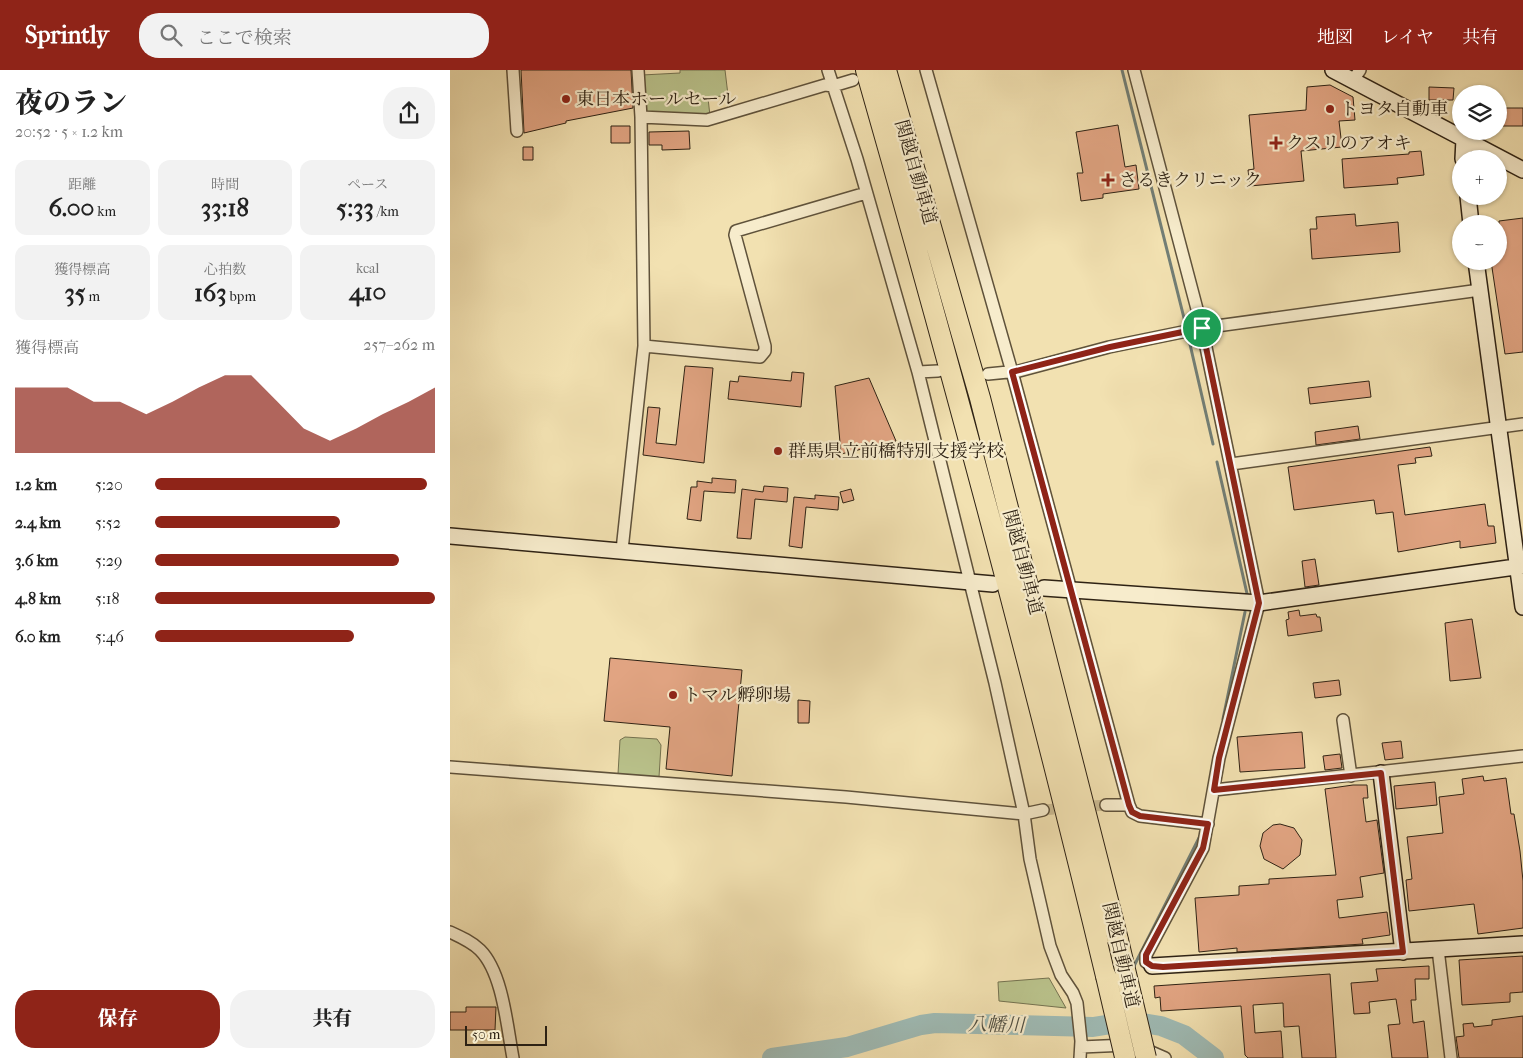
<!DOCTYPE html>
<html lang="ja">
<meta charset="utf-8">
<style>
:root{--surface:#fff;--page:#f2f2f2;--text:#222;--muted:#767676;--accent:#8f2418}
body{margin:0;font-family:"IM FELL French Canon","Noto Serif JP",serif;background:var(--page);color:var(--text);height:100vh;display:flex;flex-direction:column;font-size:19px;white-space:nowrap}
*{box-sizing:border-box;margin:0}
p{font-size:16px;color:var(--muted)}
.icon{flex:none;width:28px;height:28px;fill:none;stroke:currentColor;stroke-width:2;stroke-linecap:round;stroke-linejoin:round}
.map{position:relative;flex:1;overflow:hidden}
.sheet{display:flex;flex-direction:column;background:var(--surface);width:450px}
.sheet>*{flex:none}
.fabs{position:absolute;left:1002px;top:15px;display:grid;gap:10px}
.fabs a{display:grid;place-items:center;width:55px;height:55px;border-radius:50%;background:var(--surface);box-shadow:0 1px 4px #0004;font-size:25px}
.scale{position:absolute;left:15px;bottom:12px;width:82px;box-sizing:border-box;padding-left:5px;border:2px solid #2e2214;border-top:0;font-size:14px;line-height:18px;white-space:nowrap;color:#2e2214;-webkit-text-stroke:4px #f7eccc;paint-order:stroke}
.pin{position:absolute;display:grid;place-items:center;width:42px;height:42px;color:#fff;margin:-21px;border:2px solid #fff;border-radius:50%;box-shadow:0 1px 5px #0007}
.round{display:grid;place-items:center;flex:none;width:52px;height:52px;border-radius:20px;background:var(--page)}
.summary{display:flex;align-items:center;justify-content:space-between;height:85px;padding:0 15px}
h1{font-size:28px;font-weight:800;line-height:38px}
.figures{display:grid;grid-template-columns:repeat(3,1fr);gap:8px;height:85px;padding:5px 15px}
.figures div{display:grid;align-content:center;border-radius:12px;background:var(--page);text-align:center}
.figures b{font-size:25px;font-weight:800}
.figures small{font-size:14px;font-weight:400}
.figures p{font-size:14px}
.chart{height:140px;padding:10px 15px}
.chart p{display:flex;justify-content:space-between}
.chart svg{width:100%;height:90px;margin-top:5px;fill:var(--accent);opacity:.7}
.cta{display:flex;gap:10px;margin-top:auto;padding:10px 15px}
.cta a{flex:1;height:58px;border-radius:20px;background:var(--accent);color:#fff;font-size:20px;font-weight:800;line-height:58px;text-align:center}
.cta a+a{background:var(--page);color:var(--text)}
ul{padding:0 15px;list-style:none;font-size:16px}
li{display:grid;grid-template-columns:80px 60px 1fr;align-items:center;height:38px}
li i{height:12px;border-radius:6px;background:var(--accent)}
header{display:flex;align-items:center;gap:30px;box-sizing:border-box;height:70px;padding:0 25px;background:var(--accent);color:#fff}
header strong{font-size:24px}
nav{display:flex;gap:28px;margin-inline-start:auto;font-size:18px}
.search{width:350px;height:45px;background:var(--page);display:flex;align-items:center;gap:12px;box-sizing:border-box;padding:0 18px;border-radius:20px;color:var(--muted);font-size:19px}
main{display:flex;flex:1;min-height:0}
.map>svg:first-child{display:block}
.green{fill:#bac38c;stroke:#747250}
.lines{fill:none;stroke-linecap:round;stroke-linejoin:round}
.stream{stroke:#727e75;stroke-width:3}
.river{stroke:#9fbbb5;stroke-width:20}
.building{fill:#e1a482;stroke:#2e2214}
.street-tunnel{stroke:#cbbb92;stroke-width:11;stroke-dasharray:11 5.5;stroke-linecap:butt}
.street-casing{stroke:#5f523b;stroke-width:14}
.secondary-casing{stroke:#2e2214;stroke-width:18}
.highway-casing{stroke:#2e2214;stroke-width:22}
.street{stroke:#f7eccc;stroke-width:11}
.secondary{stroke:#f7eccc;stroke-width:15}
.highway{stroke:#f2e1b1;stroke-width:20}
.highway-bridge-casing{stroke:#2e2214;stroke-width:22;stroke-linecap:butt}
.highway-bridge{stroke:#f2e1b1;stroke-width:20}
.route-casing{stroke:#fff;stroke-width:10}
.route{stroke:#8f2418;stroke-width:6}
.poi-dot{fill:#8f2418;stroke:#f7eccc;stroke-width:2}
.labels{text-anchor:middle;stroke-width:4.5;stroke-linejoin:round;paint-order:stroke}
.poi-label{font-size:18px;fill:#2e2214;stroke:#f7eccc;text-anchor:start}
.street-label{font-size:18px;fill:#2e2214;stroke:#f7eccc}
.water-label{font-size:19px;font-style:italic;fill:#505044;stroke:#f7eccc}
</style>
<header>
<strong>Sprintly</strong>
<div class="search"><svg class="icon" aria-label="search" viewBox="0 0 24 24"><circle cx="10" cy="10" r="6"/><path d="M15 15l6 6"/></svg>ここで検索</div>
<nav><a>地図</a><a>レイヤ</a><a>共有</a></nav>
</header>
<main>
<section class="sheet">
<div class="summary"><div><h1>夜のラン</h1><p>20:52 · 5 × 1.2 km</p></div><a class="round"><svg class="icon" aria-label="share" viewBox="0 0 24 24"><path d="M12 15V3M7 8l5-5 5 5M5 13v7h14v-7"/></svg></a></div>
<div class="figures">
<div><p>距離</p><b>6.00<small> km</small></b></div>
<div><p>時間</p><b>33:18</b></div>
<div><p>ペース</p><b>5:33<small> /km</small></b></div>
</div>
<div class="figures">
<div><p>獲得標高</p><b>35<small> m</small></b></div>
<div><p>心拍数</p><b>163<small> bpm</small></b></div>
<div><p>kcal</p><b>410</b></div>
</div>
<div class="chart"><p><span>獲得標高</span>257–262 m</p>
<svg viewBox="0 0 160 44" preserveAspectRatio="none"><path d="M0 44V12L10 12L20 12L30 19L40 19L50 25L60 19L70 12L80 6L90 6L100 19L110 32L120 38L130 32L140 25L150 19L160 12V44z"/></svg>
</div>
<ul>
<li><b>1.2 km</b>5:20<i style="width:97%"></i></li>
<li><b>2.4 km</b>5:52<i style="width:66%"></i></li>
<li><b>3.6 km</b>5:29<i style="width:87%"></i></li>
<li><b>4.8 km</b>5:18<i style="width:100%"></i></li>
<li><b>6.0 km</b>5:46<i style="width:71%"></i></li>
</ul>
<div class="cta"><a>保存</a><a>共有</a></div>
</section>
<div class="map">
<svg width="1073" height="988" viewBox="0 0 1073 988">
<rect width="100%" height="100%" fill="#f2e1b1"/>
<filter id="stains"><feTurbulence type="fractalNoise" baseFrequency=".004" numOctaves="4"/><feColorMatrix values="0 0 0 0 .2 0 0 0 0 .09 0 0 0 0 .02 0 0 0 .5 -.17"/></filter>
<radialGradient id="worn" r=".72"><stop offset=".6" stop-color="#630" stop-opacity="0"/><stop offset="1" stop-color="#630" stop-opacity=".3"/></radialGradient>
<path class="green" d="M230,0H275L278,25L258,28L260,46L195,45L192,5L230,3Z
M175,667L207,669L211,675L209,707L168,704L170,670Z
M599,908L616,938L549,931L548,912Z"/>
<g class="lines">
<path class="stream" d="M672,0L735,252
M739,270L763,374
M767,392L798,528
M773,649L795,542
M684,896L750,766"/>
<path class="river" d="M322,988L397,977L471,955L485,953L643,957L680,951L711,956L734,965L764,988"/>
</g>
<path class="building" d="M71,0H181L183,38L116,51V53L74,63Z
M880,15L903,27L905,50L889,51L892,77L851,81L854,111L800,116L798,100L804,99L799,45L856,40L857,17Z
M979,17L1004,18L1003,30H979Z
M1049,38H1073V56H1049Z
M668,55L675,97L686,95L689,119L653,124V128L631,131L627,103H633L626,62Z
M161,56H180V73H161Z
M239,61L240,79L212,80V75H199V62Z
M73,77H83V90H73Z
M971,81L974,105L947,108L948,114L894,118L892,89L959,84V82Z
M905,144L906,156L948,152L950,182L862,189L860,159H867L866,147Z
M1073,148V282L1055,284L1041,191H1049V151Z
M235,296L263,298L254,393L193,385L198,337L210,338L206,373L226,375Z
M342,302L354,303L351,337L278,329L280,311L288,312L289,306L341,311Z
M419,308L446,371L391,384L385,316Z
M919,311L921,327L860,334L858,318Z
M908,356L910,369L866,375L865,362Z
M980,377L982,386L965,388L966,393L948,395L955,445L1035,434L1038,456H1044L1046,473L1010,478V471L948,482L943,442L926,444L924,430L844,440L838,397Z
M262,408L286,410L285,423L254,421L251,451L237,449L241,417H247V411L262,413Z
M314,416L338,418L337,432L305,429L301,469L287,468L292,419L313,422Z
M401,419L404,430L393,433L390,422Z
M365,425L389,427L388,440L356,437L352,478L339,476L344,427L365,429Z
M865,489L869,515L855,517L852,491Z
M849,540L850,546L866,544L867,547H870L872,561L838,566L836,550L839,549L838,542Z
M1022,549L1031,608L1000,611L995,553Z
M160,588L292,600L282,706L216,699L220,657L154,651Z
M889,610L891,625L865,628L863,613Z
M348,630L360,631L359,653H348Z
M852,662L855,698L790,702L787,667Z
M951,671L953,688L935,690L932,673Z
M890,684L892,698L875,700L873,686Z
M1033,706L1034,711L1056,708L1061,744H1064L1070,781L1073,811V858L1028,864L1024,834L959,841L956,810L962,809L957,767L993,763L989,727L1014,724L1012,709Z
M985,712L987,735L946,739L944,716Z
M903,715H917L918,728H913L916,752L927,750L934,803L910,807L913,827L887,830L889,848L937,842L940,865L912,869L913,874L787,882V878L749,882L745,828L789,825V816L819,814V809L886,805L875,719Z
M830,754L844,758L852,770L850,785L833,799L814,789L810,776L813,763L823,755Z
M1073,886V922L1060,923V932L1012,935L1009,890Z
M979,896V909H965L966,930H961L963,953L974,951L978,988H942L938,955L950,954L946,929L919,932L920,943L904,944L901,913L928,911L926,899Z
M880,904L886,988H852L849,956L834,957L833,933L803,935L805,963L831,961L833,988H798L795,985L791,936L711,941L710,927L705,928L704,916Z
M16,937H46L45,960H0V942H16Z
M1073,946V988H1009L1006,967L1014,966L1013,954L1023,953L1024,957L1042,955V950Z"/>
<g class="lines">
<path class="street-tunnel" d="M593,740L656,735"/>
<defs>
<path id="street" d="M63,0L67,61
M188,0L191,47
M378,0L407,89L468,302L545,613L574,744L580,789L600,876L611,905L623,923L627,933L631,971L630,988
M476,0L562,302L679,735L682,742L690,746L758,754
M684,0L752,258L809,533L769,688L753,778L696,885V892L702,896
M903,10L910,0
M194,276L310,287L315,281V276L285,165L286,161L416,123
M468,302L488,301
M538,304L569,301L659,277L752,258L1030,220
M781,394L1073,354
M172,480L194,276L191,47L257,50L375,15L383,16L403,10
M893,650L901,706
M0,697L396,727L574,744L593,740
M764,720L1073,686
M656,735H679
M0,862C11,867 22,872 30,880C53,903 57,957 63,988
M988,879L1001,988
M631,977L677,975
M692,978L715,988"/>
<path id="secondary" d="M883,0L1073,100
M1013,89L1014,69
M1018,126L1021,154
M1026,191L1073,537
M0,466L543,514
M594,518L809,533L1073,496
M931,703L953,882
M702,896L1073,874"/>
<path id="highway" d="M416,0C502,301 583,602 656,906
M436,0L530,328L668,870"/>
</defs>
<use href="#street" class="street-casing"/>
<use href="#secondary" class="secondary-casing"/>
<use href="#highway" class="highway-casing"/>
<use href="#street" class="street"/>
<use href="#secondary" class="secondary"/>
<use href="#highway" class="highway"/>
<defs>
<path id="highway-bridge" d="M668,870L696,988
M656,906L675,987"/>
</defs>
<use href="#highway-bridge" class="highway-bridge-casing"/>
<use href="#highway-bridge" class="highway-bridge"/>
</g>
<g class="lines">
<defs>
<path id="route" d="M752,258L809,533L769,688L764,720L931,703L953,882L713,897L702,896L696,892V885L753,778L758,754L690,746L682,742L679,735L562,302L660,277Z"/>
</defs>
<use href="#route" class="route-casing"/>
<use href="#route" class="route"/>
</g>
<g class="poi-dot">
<circle cx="116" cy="29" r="5"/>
<circle cx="880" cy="39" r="5"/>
<path d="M823.5 65.5h5v5h5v5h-5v5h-5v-5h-5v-5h5z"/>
<path d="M655.5 102.5h5v5h5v5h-5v5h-5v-5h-5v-5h5z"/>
<circle cx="328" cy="381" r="5"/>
<circle cx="223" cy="625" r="5"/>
</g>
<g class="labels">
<g class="poi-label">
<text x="126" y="35">東日本ホールセール</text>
<text x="890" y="45">トヨタ自動車</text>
<text x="836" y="79">クスリのアオキ</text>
<text x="669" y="116">さるきクリニック</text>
<text x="338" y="387">群馬県立前橋特別支援学校</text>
<text x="233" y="631">トマル孵卵場</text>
</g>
<g class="street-label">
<text transform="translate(466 102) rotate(74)" y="6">関越自動車道</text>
<text transform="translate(573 492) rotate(75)" y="6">関越自動車道</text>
<text transform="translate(671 885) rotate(77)" y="6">関越自動車道</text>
</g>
<g class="water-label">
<text transform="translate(546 954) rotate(1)" y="7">八幡川</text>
</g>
</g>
<rect width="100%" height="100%" filter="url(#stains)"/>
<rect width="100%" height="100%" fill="url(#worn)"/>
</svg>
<div class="fabs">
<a><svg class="icon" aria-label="layers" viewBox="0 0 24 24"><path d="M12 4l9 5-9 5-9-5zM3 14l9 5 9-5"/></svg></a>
<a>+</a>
<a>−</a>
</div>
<div class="scale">50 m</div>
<div class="pin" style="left:752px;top:258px;background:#1e9e55"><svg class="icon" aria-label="arrive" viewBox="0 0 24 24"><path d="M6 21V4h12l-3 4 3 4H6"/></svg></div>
</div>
</main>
